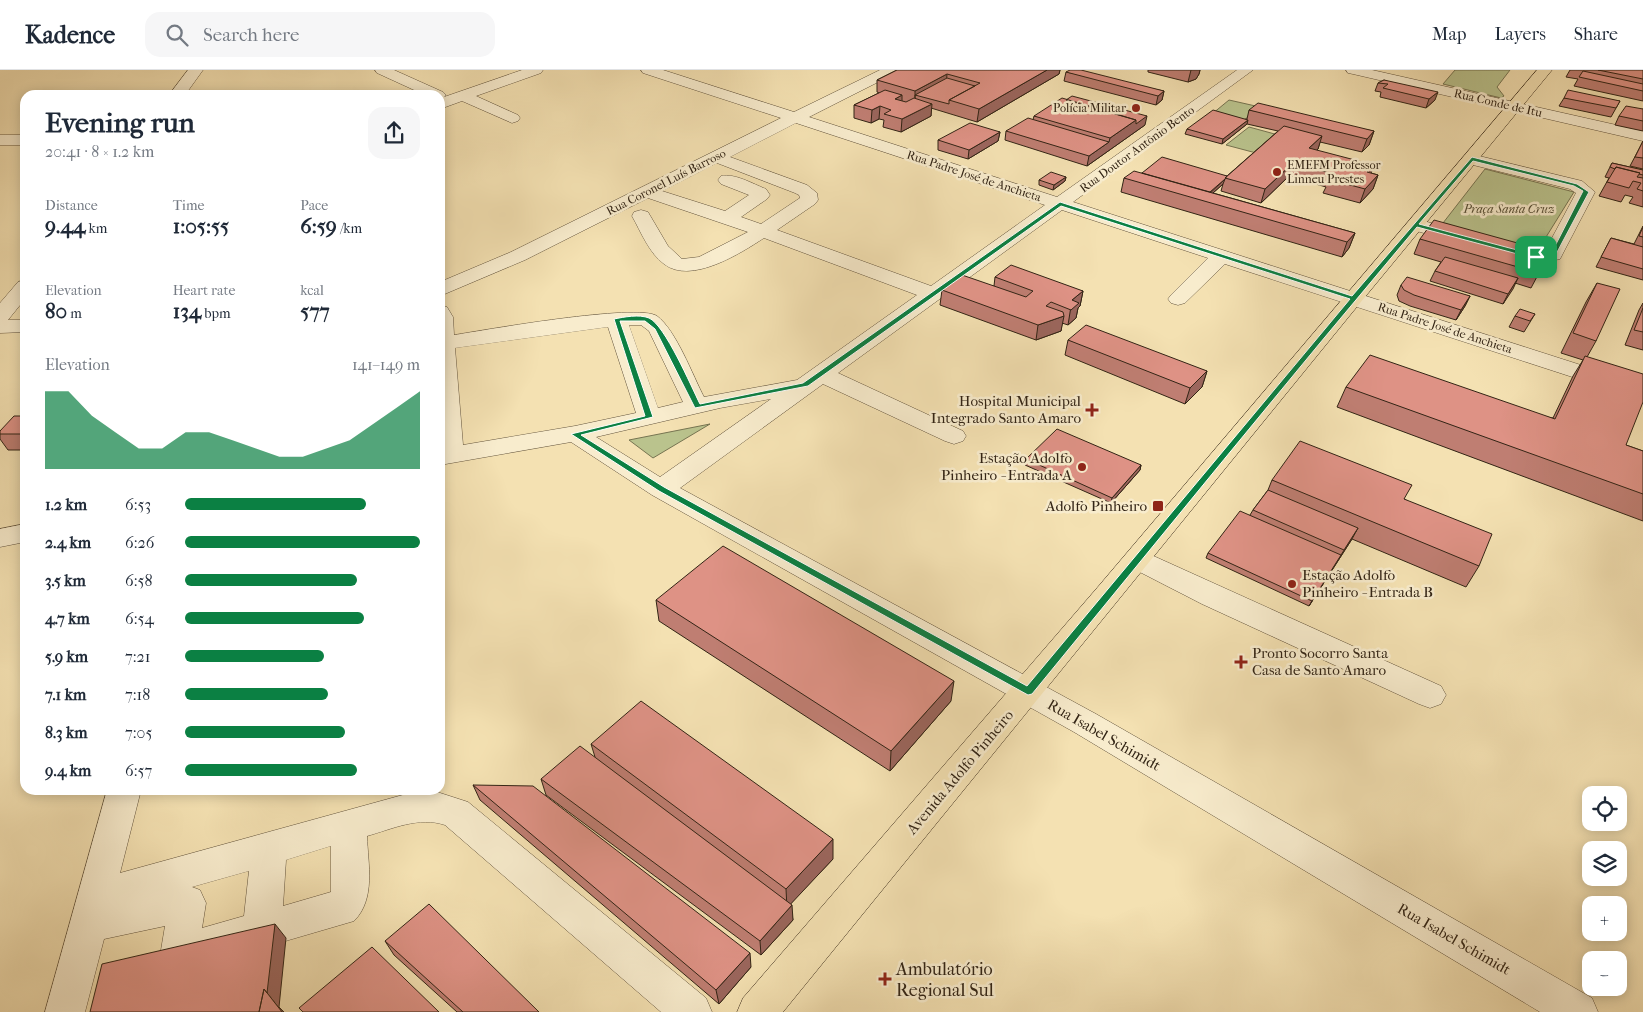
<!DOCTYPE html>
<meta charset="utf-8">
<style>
:root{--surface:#fff;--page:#f6f6f7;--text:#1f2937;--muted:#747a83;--line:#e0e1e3;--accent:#0b8043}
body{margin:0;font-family:"IM FELL French Canon",serif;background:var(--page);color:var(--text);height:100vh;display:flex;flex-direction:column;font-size:19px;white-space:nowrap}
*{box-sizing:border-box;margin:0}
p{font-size:16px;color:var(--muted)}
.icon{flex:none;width:28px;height:28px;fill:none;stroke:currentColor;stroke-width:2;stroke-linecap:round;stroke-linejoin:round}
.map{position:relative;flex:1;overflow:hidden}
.details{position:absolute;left:20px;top:20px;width:425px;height:705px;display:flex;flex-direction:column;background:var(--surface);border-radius:15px;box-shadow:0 2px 12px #0003}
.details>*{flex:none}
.buttons{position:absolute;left:1582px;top:716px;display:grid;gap:10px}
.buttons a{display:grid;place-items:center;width:45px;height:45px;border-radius:10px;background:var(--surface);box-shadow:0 2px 12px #0003;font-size:25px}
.pin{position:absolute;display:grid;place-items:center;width:42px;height:42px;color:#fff;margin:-21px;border-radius:10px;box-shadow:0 2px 8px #0006}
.round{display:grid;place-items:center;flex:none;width:52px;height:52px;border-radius:15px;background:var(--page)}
.head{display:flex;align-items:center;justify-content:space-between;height:85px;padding:0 25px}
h1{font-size:28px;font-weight:800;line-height:38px}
.figures{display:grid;grid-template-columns:repeat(3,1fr);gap:8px;height:85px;padding:5px 25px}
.figures div{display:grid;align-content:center}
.figures b{font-size:21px;font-weight:800}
.figures small{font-size:14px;font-weight:400}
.figures p{font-size:14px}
.chart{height:140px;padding:10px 25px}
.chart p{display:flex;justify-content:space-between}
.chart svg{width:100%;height:90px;margin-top:5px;fill:var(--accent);opacity:.7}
ul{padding:0 25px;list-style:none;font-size:16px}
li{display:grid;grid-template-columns:80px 60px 1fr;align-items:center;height:38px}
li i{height:12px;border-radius:6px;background:var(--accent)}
header{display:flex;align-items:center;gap:30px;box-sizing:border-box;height:70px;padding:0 25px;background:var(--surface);border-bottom:1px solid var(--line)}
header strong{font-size:24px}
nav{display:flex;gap:28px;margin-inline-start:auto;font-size:18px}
.search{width:350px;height:45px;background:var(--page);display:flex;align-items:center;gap:12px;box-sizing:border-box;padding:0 18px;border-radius:15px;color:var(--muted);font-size:19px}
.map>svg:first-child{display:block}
.green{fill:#bac38d;stroke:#767451}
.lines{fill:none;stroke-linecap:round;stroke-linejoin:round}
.minor-casing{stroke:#62533c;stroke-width:1}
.major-casing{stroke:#322415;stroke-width:1}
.minor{fill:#f8eccd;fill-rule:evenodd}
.major{fill:#f4e1b2;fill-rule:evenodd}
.wall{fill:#bf7e72;stroke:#322415}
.shaded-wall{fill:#9b665d;stroke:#322415}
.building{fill:#de9285;stroke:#322415}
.route{fill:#0b8043;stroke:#fff;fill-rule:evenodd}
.poi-dot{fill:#8f2418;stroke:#f8eccd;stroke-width:2}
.labels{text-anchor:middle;stroke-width:5;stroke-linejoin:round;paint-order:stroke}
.far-street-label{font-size:12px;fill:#322415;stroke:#f8eccd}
.far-poi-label{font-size:12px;fill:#322415;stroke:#f8eccd;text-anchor:end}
.far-park-label{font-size:12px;font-style:italic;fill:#544c33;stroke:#f8eccd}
.poi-label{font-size:15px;fill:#322415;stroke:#f8eccd;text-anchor:end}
.street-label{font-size:15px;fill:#322415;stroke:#f8eccd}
.near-poi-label{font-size:18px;fill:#322415;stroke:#f8eccd;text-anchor:start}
</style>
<header>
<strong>Kadence</strong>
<div class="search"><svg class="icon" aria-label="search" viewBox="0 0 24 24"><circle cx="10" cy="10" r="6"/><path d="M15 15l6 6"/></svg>Search here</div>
<nav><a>Map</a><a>Layers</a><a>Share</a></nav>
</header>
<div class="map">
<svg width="1643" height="942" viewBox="0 0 1643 942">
<rect width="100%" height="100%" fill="#f4e1b2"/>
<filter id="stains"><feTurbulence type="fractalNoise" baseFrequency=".004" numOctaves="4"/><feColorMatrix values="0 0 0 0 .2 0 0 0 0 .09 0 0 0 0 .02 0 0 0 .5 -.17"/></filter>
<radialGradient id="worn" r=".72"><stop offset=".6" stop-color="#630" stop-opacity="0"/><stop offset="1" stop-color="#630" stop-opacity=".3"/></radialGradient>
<path class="green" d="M1455,0H1510L1497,17L1504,26L1501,28L1443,14Z
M1229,30L1260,37L1243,51L1212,44Z
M1249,57L1282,66L1260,84L1226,75Z
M1485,99L1574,122L1538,180L1443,153Z
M710,354L653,388L629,370Z"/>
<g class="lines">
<defs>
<path id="minor" d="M188,0H203L185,25H169Z
M375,0H394L443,22L446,25L444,27L522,0H543L541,3L476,26L518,45L520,48L518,51L512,53L462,31L440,39V25H425L377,3Z
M641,0H663L794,42L880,0H898L896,3L809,47L1057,127L1237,0H1253L1073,132L1643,315V330L1225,194L1185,233L1178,235L1171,233L1168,229L1171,225L1208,188L1062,140L838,303L963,361L966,366L963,371L954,374L945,371L823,314L680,418L1096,644L1592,928L1598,942H1540L1074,662L652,425L571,372L440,395V235L447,237L453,247L454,265C485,260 638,233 657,246C676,260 693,306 704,327L797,310L917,225L764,168C741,183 691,215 664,194C649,183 641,162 632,146L634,142L641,140L648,142L668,176L682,189L699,187L748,162L648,128L525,190L440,226V212L511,182L781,48L643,3ZM796,53L1045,135L931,216L777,160L815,134L818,130L817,123L807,115L730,87ZM717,93L795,123L799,125L800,128L761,154L741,147L767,129L770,125L766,119C753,114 735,103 721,106L718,110L721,114L749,125L725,141L662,121ZM629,255H641L649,261L683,332L658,338ZM608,257L636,343L575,356L463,375L455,278ZM771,329L660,407L596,367L720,338Z
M1346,0H1372L1643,61V71L1353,4L1348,3Z
M0,65H25V75H0Z
M1471,84L1582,111L1595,122L1560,189L1538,194L1504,185L1501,181L1504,177C1518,173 1531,183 1545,181L1576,123L1570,119L1465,93L1463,89L1465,85Z
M1416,149L1472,164L1475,168L1472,172L1465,174L1409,159L1407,155L1409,151Z
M25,210V229L8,250H25V262L0,263V233L18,212Z
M25,454V472L0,477V459Z
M1138,479L1441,616L1446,625L1441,634L1430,638L1419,634L1202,534L1128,496L1124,489L1128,482Z
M107,720H141L120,803L410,723L434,721L468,732L706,928L712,942H661L445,755C419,746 392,759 367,766C368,794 376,829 354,851L186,900L166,893L161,880L165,856L104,869L85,942H45ZM331,776V822L283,836L286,790ZM249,801L244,846L202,858L206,833L200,820L192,817Z"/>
<path id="major" d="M1537,0H1552L1351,244L783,942H737L743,928L1097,518Z"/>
</defs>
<use href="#minor" class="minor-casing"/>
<use href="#major" class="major-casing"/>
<use href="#minor" class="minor"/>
<use href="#major" class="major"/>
</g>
<path class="wall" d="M897,0H1060L1059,4L977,52L931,38V46L901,62L883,57L884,50L879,49L871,53L854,48V35L879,23L877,22V10Z
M1148,0H1200L1199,4L1196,9L1188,12L1148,2Z
M1570,0H1643V31L1574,16L1578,9L1566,7Z
M1066,2L1164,21L1162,30L1156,35L1064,11Z
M1384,10L1435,30L1426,38L1380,27L1381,22L1375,21L1378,13Z
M1564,28L1620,31L1611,47L1559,36Z
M1643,39V61L1615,55L1619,46Z
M1249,40L1374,61L1369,75L1362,82L1320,72L1318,79L1316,80L1371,103L1378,105L1373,119L1360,133L1323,123L1326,117L1289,106L1261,133L1221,121L1223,114L1213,123L1355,163L1349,178L1342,187L1121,122L1124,108L1142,103L1227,106L1278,61L1247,54L1222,74L1185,64L1187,59L1247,49Z
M1034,46L1145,55L1087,96L1005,70L1006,61L1033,50Z
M1000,62L998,71L968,89L938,80V70Z
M1643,71V99L1630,96L1639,79Z
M1612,93L1643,100V137L1629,133L1633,127L1625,125L1621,132L1599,126L1609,108L1605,107Z
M1066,107L1065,111L1053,120L1039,115V110Z
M1643,156V210L1596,197L1611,168L1634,174Z
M1420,169L1550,182L1531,218L1515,213L1503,234L1430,211L1435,201L1441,192L1414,184Z
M995,207L1083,221L1080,236L1078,238L1076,248L1068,255L1062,253L1061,261L1036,270L940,235L942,220L994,216Z
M1597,213L1596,271L1587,287L1626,375L1643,381V451L1337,337L1346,317L1553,348L1573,306L1583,290L1561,283L1586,232Z
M1401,215L1470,226L1465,236L1456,250L1410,236L1399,231L1397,225Z
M1643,233V280L1625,275L1639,240Z
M1535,244L1524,262L1509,257L1515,246Z
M1068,270L1207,301L1202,317L1185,334L1065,285Z
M25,346V380H8L0,369V361Z
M1026,389L1141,395L1140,400L1111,433L1025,395Z
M1272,410L1405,429L1479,496L1466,517L1352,469L1309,536L1206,488L1208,483L1250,445L1253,440L1268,420Z
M656,530L951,631L890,701L659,551Z
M591,674L833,789L790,834L793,850L761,885L546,725L541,709L595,687Z
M473,715L751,897L719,934L480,730Z
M385,871L539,942H457L394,885Z"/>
<path class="shaded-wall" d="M1047,0H1060L1059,4L977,52L979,39Z
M1191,0H1200L1199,4L1196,9L1188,12Z
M947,4L946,17L915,25V33V21Z
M1164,21L1162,30L1156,35L1158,26Z
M1438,22L1435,30L1426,38L1429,29Z
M902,25V38L895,29Z
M932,34L931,46L901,62L902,49Z
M880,36L879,49L871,53L872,40Z
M1147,46L1145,55L1087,96L1089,86L1109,72L1110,68L1136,50Z
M1248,50L1247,54L1222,74L1223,69Z
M1374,61L1369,75L1362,82L1367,69Z
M1000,62L998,71L968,89L969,80Z
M1322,66L1318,79L1304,92L1309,78Z
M1293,93L1289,106L1261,133L1265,119Z
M1374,95L1369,109L1367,102Z
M1378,105L1373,119L1360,133L1365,119Z
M1066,107L1065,111L1053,120L1054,115Z
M1225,109L1223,114L1204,131L1206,127Z
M1355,163L1349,178L1342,187L1347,172Z
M1518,208L1513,219L1503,234L1508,224Z
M1083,221L1080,236L1078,238L1076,248L1068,255L1072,230Z
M1470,226L1465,236L1456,250L1461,240Z
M1064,246L1061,261L1036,270L1038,255Z
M1207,301L1202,317L1185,334L1190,318Z
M1141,395L1140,400L1111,433L1112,428Z
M1358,458L1352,469L1309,536L1312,531Z
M954,611L951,631L890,701L891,681Z
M833,769V789L787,838L786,819Z
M792,835L793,850L761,885L760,871Z
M275,854L286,868L279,937L284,942H282L264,919Z
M750,883L751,897L719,934L716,920Z"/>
<path class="building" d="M897,0H1047L979,39L949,30L980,13L947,4L915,21L877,10Z
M1070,0H1081L1164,21L1158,26L1066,2Z
M1598,0H1643V9Z
M1583,1L1643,14V21L1579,7Z
M947,8L975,16L949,30V34L915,25Z
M1384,10L1438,22L1429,29L1383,18L1388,14L1378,13Z
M885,20L902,25L895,29L906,32L914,28L932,34L902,49L884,44L891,40L880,36L872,40L854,35Z
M1568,20L1620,31L1616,38L1564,28Z
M1072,26L1147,46L1136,54V50L1066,30Z
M1062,28L1136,50L1110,68L1034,46Z
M1258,33L1374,61L1367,69L1249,40Z
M1626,36L1643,39V51L1619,46Z
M1213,40L1248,50L1223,69L1187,59Z
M1028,48L1109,72L1089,86L1006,61Z
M970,53L1000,62L969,80L938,70Z
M1284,56L1322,66L1309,78L1374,95L1367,102L1378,105L1365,119L1328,109L1334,104L1293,93L1265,119L1225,108Z
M1643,71V88L1635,87Z
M1162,87L1227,106L1225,109L1210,122L1142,103Z
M1612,93L1643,100V105L1639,104L1640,103L1616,97L1615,99L1610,97Z
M1616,97L1640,103L1637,107L1643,108V121L1637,119L1641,113L1633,111L1629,118L1607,112Z
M1134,101L1355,163L1347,172L1124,108Z
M1051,102L1066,107L1054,115L1039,110Z
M1434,150L1550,182L1539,203L1420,169Z
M1643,157V167L1639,166Z
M1611,168L1643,177V199L1601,187Z
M1445,187L1518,208L1508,224L1435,201Z
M1011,195L1083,221L1072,230L1079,233L1071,240L1051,232L1046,236L1063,242L1064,246L1038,255L942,220L962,205L1026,227L1033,221L995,207Z
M1407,207L1470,226L1461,240L1414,225L1404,220L1401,215Z
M1597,213L1620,219L1596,271L1573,263Z
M1643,238V262L1634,260Z
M1520,239L1535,244L1530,251L1515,246Z
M1086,255L1207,301L1190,318L1068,270Z
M1370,285L1555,349L1585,286L1643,304V332L1626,375L1643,381V424L1346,317Z
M14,346H25V364H0V361Z
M1057,359L1141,395L1112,428L1026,389Z
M1300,371L1412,415L1404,429L1492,464L1479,496L1272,410Z
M1268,420L1358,458L1344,480L1253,440Z
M1240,441L1341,485L1312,531L1208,483Z
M723,476L954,611L891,681L656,530Z
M641,631L833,769L786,819L591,674Z
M580,676L792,835L760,871L541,709Z
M473,715L533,716L750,883L716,920Z
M429,834L539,942H463L385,871Z
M275,854L267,923L264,919L259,942H90L102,894Z
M372,877L439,942H303L299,938Z
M264,919L282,942H259Z"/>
<path class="route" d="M1472,87L1577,114L1589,122L1555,186L1549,189H1536L1417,157C1287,311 1160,468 1032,624L1028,625L659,421L571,364L645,346L614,249C624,247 639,244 649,248C665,255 691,316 700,334L803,313L1060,132L1352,226ZM1473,91L1574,116L1583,121L1551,184L1536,185L1419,154ZM1061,136L1350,229L1027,616L664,417L581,365L653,347L620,251H645L655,259L695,338L808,316Z"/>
<g class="poi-dot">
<circle cx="1136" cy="38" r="5"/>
<circle cx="1277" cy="102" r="5"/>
<path d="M1089.5 332.5h5v5h5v5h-5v5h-5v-5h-5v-5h5z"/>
<circle cx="1082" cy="397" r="5"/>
<rect x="1152" y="430" width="12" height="12" rx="2.5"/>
<circle cx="1292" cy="514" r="5"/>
<path d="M1238.5 584.5h5v5h5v5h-5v5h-5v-5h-5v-5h5z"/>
<path d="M882.5 901.5h5v5h5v5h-5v5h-5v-5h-5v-5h5z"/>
</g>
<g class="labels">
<g class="far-street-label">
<text transform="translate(1498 33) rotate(13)" y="4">Rua Conde de Itu</text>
<text transform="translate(1137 79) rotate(-36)" y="4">Rua Doutor Antônio Bento</text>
<text transform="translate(974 106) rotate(18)" y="4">Rua Padre José de Anchieta</text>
<text transform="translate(666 112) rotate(-27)" y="4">Rua Coronel Luís Barroso</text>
<text transform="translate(1445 258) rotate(18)" y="4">Rua Padre José de Anchieta</text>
</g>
<g class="far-poi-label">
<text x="1126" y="42">Polícia Militar</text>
<text x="1287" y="99" text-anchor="start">EMEFM Professor<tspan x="1287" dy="14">Linneu Prestes</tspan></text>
</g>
<g class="far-park-label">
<text x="1509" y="143">Praça Santa Cruz</text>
</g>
<g class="poi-label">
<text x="1081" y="336">Hospital Municipal<tspan x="1081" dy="17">Integrado Santo Amaro</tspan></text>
<text x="1072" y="393">Estação Adolfo<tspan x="1072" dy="17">Pinheiro - Entrada A</tspan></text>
<text x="1147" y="441">Adolfo Pinheiro</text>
<text x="1302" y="510" text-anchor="start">Estação Adolfo<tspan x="1302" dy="17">Pinheiro - Entrada B</tspan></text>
<text x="1252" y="588" text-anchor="start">Pronto Socorro Santa<tspan x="1252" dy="17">Casa de Santo Amaro</tspan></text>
</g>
<g class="street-label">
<text transform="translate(1104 665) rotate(30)" y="5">Rua Isabel Schimidt</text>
<text transform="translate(960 702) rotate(-50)" y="5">Avenida Adolfo Pinheiro</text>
<text transform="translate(1454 869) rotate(30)" y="5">Rua Isabel Schimidt</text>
</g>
<g class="near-poi-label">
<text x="896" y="905">Ambulatório<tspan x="896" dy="21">Regional Sul</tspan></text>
</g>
</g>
<rect width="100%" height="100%" filter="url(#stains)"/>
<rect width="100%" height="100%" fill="url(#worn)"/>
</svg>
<div class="buttons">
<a><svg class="icon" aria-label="locate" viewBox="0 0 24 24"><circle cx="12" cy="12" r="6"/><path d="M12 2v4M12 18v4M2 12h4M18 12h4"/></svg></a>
<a><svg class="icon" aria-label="layers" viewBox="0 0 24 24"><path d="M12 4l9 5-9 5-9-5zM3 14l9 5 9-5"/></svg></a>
<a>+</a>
<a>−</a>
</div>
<div class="pin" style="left:1536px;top:187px;background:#1e9e55"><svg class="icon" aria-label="arrive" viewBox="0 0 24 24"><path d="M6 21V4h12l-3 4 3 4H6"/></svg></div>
<section class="details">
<div class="head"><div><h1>Evening run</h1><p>20:41 · 8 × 1.2 km</p></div><a class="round"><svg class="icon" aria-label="share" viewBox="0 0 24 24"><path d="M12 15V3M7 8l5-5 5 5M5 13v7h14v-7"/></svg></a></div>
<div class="figures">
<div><p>Distance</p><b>9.44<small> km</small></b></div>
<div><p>Time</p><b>1:05:55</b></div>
<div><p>Pace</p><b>6:59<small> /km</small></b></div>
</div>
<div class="figures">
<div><p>Elevation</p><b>80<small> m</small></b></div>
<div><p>Heart rate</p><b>134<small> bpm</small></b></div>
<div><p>kcal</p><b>577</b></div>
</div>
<div class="chart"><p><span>Elevation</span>141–149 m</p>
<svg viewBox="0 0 160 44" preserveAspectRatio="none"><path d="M0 44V6L10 6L20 18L30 26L40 34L50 34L60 26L70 26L80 30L90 34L100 38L110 38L120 34L130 30L140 22L150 14L160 6V44z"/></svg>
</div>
<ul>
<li><b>1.2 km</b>6:53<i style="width:77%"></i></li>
<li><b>2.4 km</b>6:26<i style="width:100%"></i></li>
<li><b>3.5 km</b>6:58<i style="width:73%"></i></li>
<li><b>4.7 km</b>6:54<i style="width:76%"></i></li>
<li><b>5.9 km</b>7:21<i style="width:59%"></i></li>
<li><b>7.1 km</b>7:18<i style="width:61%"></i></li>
<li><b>8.3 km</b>7:05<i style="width:68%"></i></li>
<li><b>9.4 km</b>6:57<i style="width:73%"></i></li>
</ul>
</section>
</div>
